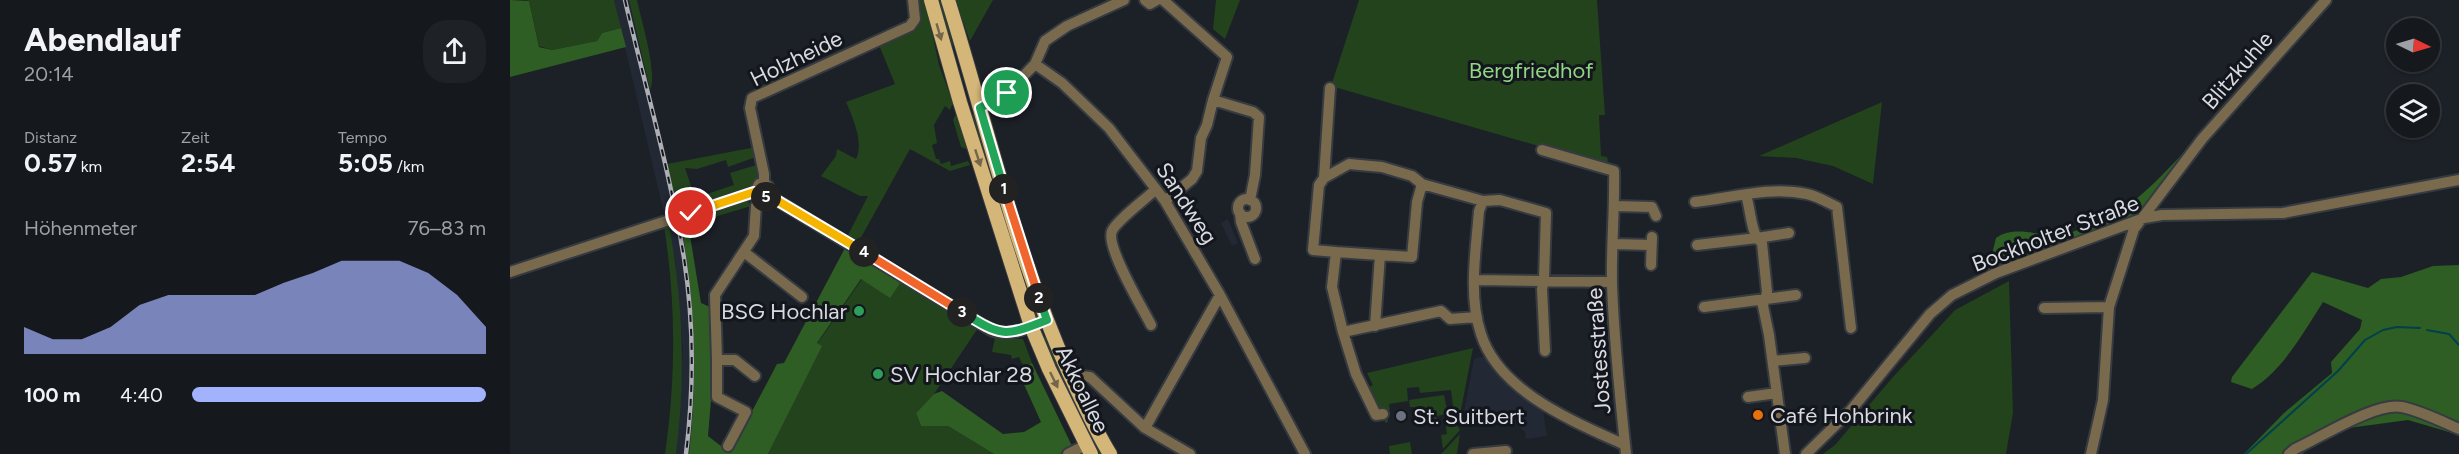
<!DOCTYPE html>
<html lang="de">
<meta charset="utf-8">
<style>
:root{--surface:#15181d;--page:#1e2126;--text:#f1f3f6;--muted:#9da0a4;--line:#34373b;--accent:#a2b2fd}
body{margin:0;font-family:Figtree,sans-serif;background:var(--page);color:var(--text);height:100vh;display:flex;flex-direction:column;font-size:22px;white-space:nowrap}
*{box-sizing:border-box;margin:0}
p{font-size:20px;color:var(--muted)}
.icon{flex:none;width:33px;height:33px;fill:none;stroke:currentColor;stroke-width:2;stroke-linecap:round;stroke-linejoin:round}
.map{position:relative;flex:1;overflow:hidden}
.sheet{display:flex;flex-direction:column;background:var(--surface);width:510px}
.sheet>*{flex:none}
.needle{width:39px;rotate:95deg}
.fabs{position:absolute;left:1876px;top:18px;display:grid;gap:12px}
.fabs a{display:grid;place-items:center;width:54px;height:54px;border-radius:50%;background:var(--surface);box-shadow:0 2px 4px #0004,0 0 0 2px var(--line);font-size:30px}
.pin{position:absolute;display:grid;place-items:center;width:51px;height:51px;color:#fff;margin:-26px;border:3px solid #fff;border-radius:50%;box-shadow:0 2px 6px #0007}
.km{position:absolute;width:30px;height:30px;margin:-15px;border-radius:50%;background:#222;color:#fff;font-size:16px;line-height:30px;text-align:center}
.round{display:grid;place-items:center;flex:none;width:63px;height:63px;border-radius:24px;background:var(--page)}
.overview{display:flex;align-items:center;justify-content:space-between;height:102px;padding:0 24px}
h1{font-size:33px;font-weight:700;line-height:45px}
.figures{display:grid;grid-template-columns:repeat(3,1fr);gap:9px;height:102px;padding:6px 24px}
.figures div{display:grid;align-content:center}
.figures b{font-size:26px;font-weight:700}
.figures small{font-size:16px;font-weight:400}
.figures p{font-size:16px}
.chart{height:168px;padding:12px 24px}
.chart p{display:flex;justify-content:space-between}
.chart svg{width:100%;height:108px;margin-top:6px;fill:var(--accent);opacity:.7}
ul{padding:0 24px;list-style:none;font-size:20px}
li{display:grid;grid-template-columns:96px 72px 1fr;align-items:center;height:45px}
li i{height:15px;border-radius:8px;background:var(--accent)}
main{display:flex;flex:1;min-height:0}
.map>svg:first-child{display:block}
.built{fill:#222935}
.green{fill:#22431c}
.forest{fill:#2e5e24}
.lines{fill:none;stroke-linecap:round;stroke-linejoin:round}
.stream{stroke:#00404d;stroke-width:2}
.minor-casing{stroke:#363a41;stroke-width:14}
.major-casing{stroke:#363a41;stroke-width:16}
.minor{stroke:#796a4d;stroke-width:10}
.major{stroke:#d4b678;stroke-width:14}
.rail-casing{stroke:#adafb5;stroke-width:4.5}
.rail{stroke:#13171d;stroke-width:2;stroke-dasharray:7;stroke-linecap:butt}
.oneway{fill:#74664a}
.split-1-casing{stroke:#fff;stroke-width:12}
.split-2-casing{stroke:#fff;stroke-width:12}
.split-3-casing{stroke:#fff;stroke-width:12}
.split-4-casing{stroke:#fff;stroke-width:12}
.split-5-casing{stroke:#fff;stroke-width:12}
.split-6-casing{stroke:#fff;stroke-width:12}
.split-1{stroke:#22a559;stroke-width:8}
.split-2{stroke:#f0652b;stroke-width:8}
.split-3{stroke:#22a559;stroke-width:8}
.split-4{stroke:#f0652b;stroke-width:8}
.split-5{stroke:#f5b400;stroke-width:8}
.split-6{stroke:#f5b400;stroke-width:8}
.leisure-dot{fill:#2e9e5b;stroke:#13171d;stroke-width:2}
.food-dot{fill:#e8710a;stroke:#13171d;stroke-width:2}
.worship-dot{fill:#6b7280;stroke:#13171d;stroke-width:2}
.labels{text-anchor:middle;stroke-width:6;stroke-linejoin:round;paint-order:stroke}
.street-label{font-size:22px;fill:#d9dbe0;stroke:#13171d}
.park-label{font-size:22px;fill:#91d683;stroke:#13171d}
.poi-label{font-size:22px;fill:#d9dbe0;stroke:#13171d;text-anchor:start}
</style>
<main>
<section class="sheet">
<div class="overview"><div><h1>Abendlauf</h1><p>20:14</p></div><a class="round"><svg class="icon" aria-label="share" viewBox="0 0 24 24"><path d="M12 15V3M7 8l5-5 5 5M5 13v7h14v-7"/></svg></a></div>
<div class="figures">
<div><p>Distanz</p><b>0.57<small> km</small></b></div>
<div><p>Zeit</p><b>2:54</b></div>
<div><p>Tempo</p><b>5:05<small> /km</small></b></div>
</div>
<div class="chart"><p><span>Höhenmeter</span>76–83 m</p>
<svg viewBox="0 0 160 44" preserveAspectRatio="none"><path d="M0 44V33L10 38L20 38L30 33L40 24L50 20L60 20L70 20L80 20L90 15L100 11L110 6L120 6L130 6L140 11L150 20L160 33V44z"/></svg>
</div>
<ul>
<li><b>100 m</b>4:40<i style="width:100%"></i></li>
</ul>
</section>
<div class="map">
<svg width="1949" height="454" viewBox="0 0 1949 454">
<rect width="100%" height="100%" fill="#1c2027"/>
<path class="built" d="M104,0H119L178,262L185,351V392L179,454H166L173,351L165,261Z
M718,219L728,243L722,246L711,223Z
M975,356L992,377L1033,411L1037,436L1016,439L1015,432L998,418L957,422L953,417L964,359Z"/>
<path class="green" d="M16,0H104L111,28L92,33L87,41L42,50L29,46L19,1Z
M119,0H127C131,19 148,74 140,90Z
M406,0H415L429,65L443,103L440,110L435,106L424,125L427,143L422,145L426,159H429L431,164L440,161L441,166L458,161L460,165L440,171L400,149L348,243L337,237L358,196H350L311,176L326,156L327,149L346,159C354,143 343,118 336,102L385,84L369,45L406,27Z
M423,0H436L445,30L441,38L443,44L438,53Z
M445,0H483L460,41Z
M706,0H730L715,39L703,29Z
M849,0H1087L1095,115H1089L1091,156L1097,157L1098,161L1094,165L821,86Z
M1372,102L1363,184L1323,166L1286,158L1249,156Z
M447,112L458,150L451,147L443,120Z
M464,113H467L528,317H523L461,116Z
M246,147V157L218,167L216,160L187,169L175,168L185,198L224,185L220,173L246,165H248L251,178L245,185L229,190L228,194L168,212L157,164Z
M236,199L241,206L191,221L187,228L186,226L185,216Z
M159,225C173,301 176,377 166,454H155C166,379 166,301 154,226Z
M352,279H393L468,328L424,394L406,413L411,426H438L484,454H258L311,346L307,344Z
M1499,281L1503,413L1496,454H1313L1325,445L1383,377L1445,310Z
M539,335L597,454H587L530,338Z
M485,338L513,339L522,363L513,366L509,357L502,359L501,355L482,352Z
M963,348L949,420L944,414L941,390L910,393L909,387L897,388L898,401L879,404L880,410L877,411L878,422L875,423L874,413H868L857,388L863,385L857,373Z
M934,395L938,414L926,416L927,421L906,424L904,407H900L899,400Z
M942,417L950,430L933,449L931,435L937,434L935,419Z
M950,434L947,454H931Z
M900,442L902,454H880L879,446Z"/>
<path class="forest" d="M0,0L19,1L29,47L42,50L87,41L92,33L111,28L116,47L0,77Z
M1674,152L1677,154L1629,215L1478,271L1486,238C1505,225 1527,236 1549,235C1556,235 1564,231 1571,229C1616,215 1643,185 1674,152Z
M177,217L191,303L200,307L205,395L201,400L198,436L220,453L267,364L274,363L335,248L393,279L380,298L351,279L307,343L312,346L258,454H179C188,375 185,297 170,219Z
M1949,265V435L1898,420L1831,429L1811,440L1792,454H1734L1774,413L1822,373L1821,362L1850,329L1852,320L1813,302C1793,333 1774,369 1742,389L1721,382L1722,377L1802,272L1858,288L1871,279L1891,277L1923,266Z
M522,363L563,448L550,454H484L438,426H411L406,413L424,394L432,391L493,434L514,432L531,422L507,369Z"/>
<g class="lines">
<path class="stream" d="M1917,330L1939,334L1949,345
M1736,454L1828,371L1855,340L1873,330L1887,327L1910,328"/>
<defs>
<path id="minor" d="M635,0L640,4L647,0
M653,0L717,57L703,100
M525,64L535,41L557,26L614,0
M820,88L814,178L839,164L872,167L902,176L912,184L973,201L990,200L1036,213L1034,279L1032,289L1035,351
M470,108L497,93L525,64L552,83L599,128L655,201L710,295L795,454
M1032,150L1104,171C1105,209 1101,247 1102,285C1104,342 1110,398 1116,454
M814,178L809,185L803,250L826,252L822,287L833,332
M254,184V174L240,108L242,98L400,26L405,19L403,0
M258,195L481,330C500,338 519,327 537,320
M1236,195C1240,207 1241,229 1247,238L1279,233
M728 208a9 9 0 1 1 18 0a9 9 0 1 1-18 0Z
M655,201L682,179L687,171L691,138L697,125L703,100L743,112L749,117L745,175L740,200
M973,201L969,211C966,250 958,296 971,334C989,392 1065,422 1115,445
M1185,202C1222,198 1259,186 1297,194C1307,196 1317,202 1327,207L1341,328
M1105,206L1142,207L1146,216
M730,213L731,222L745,259
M1104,244L1141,245
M1187,245L1247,238L1252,243L1257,292L1253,306L1259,335L1275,454
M234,252L292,297
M826,252L870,255
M1141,265L1142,237
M0,272L245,192L249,184L258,186
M964,280L1102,282
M1194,307L1286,295
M1534,308L1599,307
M641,325C633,309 595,246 602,231C606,221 637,198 646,189
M865,326L870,255L902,257L907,202L912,184
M207,360V397L236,412L218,446
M1263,361L1295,358
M557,367L572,376L580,377L635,428L680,454
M245,376L225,360H207L205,295L244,236L246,206L253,198
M1238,397L1267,393
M873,414L866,415L846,374L833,332L931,311L940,319L967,317
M635,428L710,295
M558,454L576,445
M963,454L996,451
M1296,454L1341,410L1420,314L1442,295L1486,273L1634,218L1652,215L1773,213L1949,180
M1581,454L1593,400L1599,307L1624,229L1692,139L1816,0
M1779,454L1785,449C1810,438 1865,402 1892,407C1911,411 1931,421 1949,429"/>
<path id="major" d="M421,0L450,102L521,326L539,369L581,454
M438,0C477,124 505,253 559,373C572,400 584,428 600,454"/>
</defs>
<use href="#minor" class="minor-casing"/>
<use href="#major" class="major-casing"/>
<use href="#minor" class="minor"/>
<use href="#major" class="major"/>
<defs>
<path id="rail" d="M115,0C135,86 160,171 174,258C184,323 184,389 176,454"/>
</defs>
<use href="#rail" class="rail-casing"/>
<use href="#rail" class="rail"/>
</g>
<defs><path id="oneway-solid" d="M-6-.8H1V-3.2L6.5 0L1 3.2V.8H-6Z" transform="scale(1.5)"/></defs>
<g class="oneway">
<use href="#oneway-solid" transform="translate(429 32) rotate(74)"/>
<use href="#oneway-solid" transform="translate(468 158) rotate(72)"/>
<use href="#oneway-solid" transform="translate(544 380) rotate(64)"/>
</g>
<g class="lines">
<defs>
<path id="split-1" d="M494,189L470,108L497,93"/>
<path id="split-2" d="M494,189L529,298"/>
<path id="split-3" d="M452,312C492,337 494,337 537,320L529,298"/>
<path id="split-4" d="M354,252L452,312"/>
<path id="split-5" d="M256,197L258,195L354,252"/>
<path id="split-6" d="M181,213L244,192L248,197H256"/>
</defs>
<use href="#split-1" class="split-1-casing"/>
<use href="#split-2" class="split-2-casing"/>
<use href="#split-3" class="split-3-casing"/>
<use href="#split-4" class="split-4-casing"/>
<use href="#split-5" class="split-5-casing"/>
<use href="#split-6" class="split-6-casing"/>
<use href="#split-1" class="split-1"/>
<use href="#split-2" class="split-2"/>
<use href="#split-3" class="split-3"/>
<use href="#split-4" class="split-4"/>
<use href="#split-5" class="split-5"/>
<use href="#split-6" class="split-6"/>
</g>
<g class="leisure-dot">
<circle cx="349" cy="311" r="6"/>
<circle cx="368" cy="374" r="6"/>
</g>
<circle class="food-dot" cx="1248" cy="415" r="6"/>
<circle class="worship-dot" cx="891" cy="416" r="6"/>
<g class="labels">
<g class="street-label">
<text transform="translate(286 58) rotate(-26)" y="8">Holzheide</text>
<text transform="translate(1727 70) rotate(-49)" y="8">Blitzkuhle</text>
<text transform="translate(677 203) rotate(57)" y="8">Sandweg</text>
<text transform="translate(1545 233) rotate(-21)" y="8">Bockholter Straße</text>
<text transform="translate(1088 351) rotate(-94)" y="8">Jostesstraße</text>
<text transform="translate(573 389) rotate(64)" y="8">Akkoallee</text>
</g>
<g class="park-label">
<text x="1021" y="78">Bergfriedhof</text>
</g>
<g class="poi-label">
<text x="337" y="319" text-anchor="end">BSG Hochlar</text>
<text x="380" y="382">SV Hochlar 28</text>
<text x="1260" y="423">Café Hohbrink</text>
<text x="903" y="424">St. Suitbert</text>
</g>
</g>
</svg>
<div class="fabs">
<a><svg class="needle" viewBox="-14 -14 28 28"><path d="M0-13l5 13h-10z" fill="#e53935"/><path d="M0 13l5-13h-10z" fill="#9da0a4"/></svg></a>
<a><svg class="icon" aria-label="layers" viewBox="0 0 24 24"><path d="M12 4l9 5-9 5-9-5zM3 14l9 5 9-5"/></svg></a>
</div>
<div class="pin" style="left:497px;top:93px;background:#1e9e55"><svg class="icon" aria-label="arrive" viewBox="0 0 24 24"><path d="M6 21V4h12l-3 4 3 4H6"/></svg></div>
<div class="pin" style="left:181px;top:213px;background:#d93025"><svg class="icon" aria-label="check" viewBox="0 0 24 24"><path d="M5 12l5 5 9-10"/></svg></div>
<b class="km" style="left:494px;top:189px">1</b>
<b class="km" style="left:529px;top:298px">2</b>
<b class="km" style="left:452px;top:312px">3</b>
<b class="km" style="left:354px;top:252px">4</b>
<b class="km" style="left:256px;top:197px">5</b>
</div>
</main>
